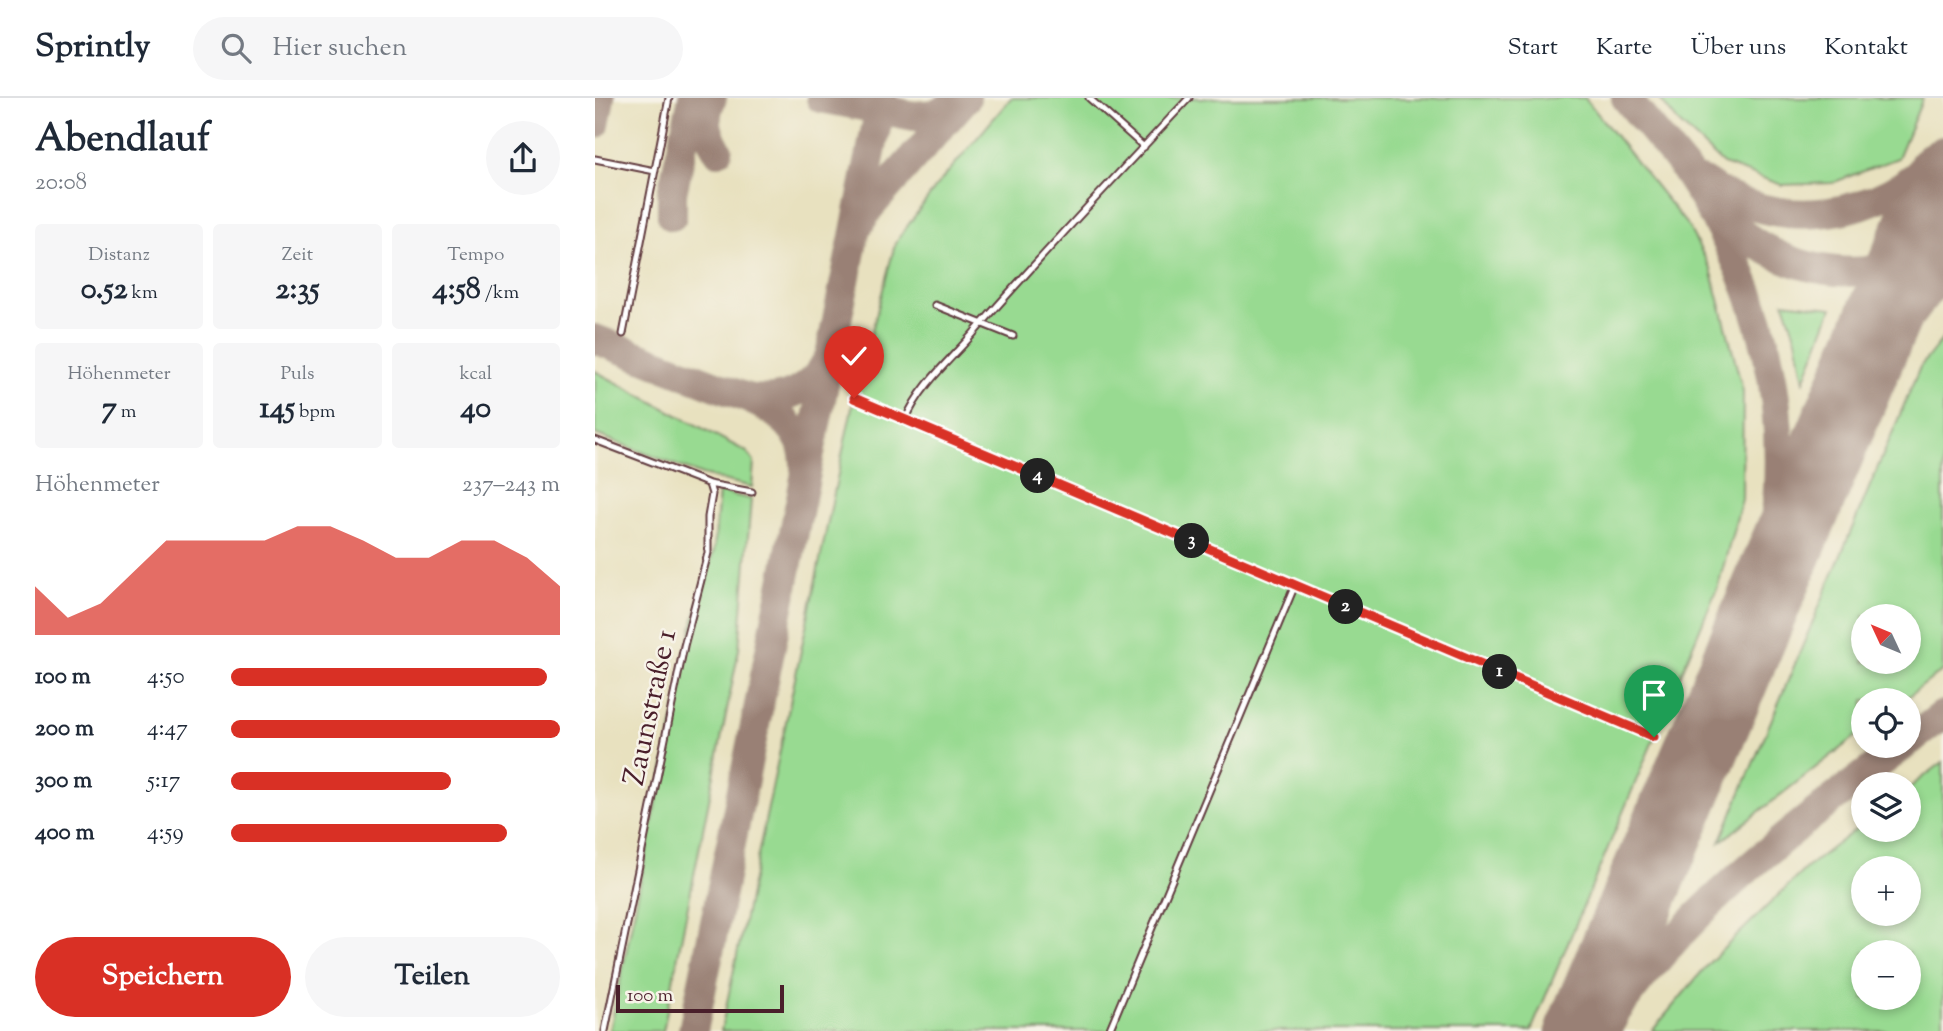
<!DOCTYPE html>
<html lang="de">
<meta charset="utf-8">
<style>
:root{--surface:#fff;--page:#f6f6f7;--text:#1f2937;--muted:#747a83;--line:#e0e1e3;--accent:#d93025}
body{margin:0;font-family:"Sorts Mill Goudy",serif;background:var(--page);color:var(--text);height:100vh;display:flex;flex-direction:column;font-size:26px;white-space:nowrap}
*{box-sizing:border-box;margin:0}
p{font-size:23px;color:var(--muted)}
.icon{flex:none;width:38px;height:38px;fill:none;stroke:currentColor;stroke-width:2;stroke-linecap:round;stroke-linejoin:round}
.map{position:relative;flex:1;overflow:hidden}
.side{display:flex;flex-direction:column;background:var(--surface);width:595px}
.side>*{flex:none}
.needle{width:46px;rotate:314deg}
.fabs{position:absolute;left:1256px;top:506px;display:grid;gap:14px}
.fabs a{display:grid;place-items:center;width:70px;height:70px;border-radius:50%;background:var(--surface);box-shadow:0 4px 10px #0003;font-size:35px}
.scale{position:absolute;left:21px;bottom:18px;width:168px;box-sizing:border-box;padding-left:7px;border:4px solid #4a1f2b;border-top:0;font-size:19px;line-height:24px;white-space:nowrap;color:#4a1f2b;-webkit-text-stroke:5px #f7f3e8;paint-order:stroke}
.pin{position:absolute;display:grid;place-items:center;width:60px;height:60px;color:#fff;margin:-72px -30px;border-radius:50% 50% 50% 0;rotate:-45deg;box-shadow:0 0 7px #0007}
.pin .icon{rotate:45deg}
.km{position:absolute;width:35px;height:35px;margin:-18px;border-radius:50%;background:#222;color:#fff;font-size:19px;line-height:35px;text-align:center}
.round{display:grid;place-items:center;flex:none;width:74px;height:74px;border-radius:37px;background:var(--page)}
.head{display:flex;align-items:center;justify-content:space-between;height:119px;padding:0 35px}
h1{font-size:38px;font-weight:700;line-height:52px}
.figures{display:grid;grid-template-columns:repeat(3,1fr);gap:10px;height:119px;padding:7px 35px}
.figures div{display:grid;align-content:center;border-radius:7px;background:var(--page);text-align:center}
.figures b{font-size:30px;font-weight:700}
.figures small{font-size:19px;font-weight:400}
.figures p{font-size:19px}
.chart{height:196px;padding:14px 35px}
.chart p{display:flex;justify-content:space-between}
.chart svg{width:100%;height:126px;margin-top:7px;fill:var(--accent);opacity:.7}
.action{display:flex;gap:14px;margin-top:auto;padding:14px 35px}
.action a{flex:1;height:80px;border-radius:42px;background:var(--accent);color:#fff;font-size:28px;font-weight:700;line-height:80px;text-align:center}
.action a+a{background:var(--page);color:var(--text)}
ul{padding:0 35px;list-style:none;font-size:23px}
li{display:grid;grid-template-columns:112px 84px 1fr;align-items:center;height:52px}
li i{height:18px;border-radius:9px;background:var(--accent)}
header{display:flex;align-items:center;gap:42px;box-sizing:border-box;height:98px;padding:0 35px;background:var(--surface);border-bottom:2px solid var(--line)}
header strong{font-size:33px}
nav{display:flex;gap:38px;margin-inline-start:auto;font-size:24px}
.search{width:490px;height:63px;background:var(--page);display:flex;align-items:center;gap:18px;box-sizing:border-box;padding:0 24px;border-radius:38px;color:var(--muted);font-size:26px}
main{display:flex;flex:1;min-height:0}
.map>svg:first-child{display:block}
.green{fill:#98da91;stroke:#717c5e;stroke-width:2;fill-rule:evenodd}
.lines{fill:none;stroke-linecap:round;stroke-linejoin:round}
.taxiway{stroke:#998075;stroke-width:30}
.runway{stroke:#998075;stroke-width:75}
.lane-casing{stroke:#623c41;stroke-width:9}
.lane{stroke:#fff;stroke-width:5}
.route-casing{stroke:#fff;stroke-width:14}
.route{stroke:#d93025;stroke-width:9}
.labels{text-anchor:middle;stroke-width:5;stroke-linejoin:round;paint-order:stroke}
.street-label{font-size:30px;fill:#4a1f2b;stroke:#f7f3e8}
</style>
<header>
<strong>Sprintly</strong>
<div class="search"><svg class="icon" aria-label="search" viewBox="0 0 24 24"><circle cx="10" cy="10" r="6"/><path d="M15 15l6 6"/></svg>Hier suchen</div>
<nav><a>Start</a><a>Karte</a><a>Über uns</a><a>Kontakt</a></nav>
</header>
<main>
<section class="side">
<div class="head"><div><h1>Abendlauf</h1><p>20:08</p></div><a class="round"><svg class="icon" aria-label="share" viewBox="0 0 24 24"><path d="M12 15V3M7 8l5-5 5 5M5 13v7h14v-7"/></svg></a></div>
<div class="figures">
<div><p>Distanz</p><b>0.52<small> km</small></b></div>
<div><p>Zeit</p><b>2:35</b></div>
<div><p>Tempo</p><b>4:58<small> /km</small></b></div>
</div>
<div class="figures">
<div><p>Höhenmeter</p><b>7<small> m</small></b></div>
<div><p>Puls</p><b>145<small> bpm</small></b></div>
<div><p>kcal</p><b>40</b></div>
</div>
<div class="chart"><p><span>Höhenmeter</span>237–243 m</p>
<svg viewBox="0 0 160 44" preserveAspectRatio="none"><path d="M0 44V27L10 38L20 33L30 22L40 11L50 11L60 11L70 11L80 6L90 6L100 11L110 17L120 17L130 11L140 11L150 17L160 27V44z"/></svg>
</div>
<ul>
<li><b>100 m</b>4:50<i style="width:96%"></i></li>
<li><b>200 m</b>4:47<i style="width:100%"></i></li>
<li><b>300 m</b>5:17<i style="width:67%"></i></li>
<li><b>400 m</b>4:59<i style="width:84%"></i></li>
</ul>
<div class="action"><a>Speichern</a><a>Teilen</a></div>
</section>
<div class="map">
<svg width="1348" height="933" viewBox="0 0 1348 933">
<rect width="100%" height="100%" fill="#f7f3e8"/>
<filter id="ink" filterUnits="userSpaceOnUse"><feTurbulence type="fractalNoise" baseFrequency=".0143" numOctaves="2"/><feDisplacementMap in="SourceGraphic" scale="14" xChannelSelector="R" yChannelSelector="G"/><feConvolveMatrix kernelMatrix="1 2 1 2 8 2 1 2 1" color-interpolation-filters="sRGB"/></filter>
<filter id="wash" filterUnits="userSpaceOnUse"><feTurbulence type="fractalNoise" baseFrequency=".00686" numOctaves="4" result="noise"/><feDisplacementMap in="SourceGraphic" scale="28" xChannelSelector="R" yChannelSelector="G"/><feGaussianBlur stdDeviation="1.57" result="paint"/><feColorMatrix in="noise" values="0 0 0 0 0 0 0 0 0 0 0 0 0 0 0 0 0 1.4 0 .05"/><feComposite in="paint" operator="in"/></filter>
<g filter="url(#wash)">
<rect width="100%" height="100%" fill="#e8e1bf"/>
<path class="green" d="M416,0H990L1093,128L1116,171L1148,293L1147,401L1123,488L936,933H126L259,300L299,150L303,141L343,86Z
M1064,0H1328L1303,60L1237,85L1187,87L1128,66L1083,24Z
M1189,204L1237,210L1209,283L1201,241Z
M1348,240V572L1309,602H1269V632L1125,744L1325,269ZM1314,518V564H1269V518Z
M0,273L152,354L159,364L157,389L107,377L0,336Z
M124,394L156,401L144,551L68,933H15L99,521L119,452Z
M1348,664V933H1057L1114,865L1211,770L1269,725V732H1314V690ZM1314,770V816H1269V770ZM1314,854V900H1269V854Z"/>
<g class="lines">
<path class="taxiway" d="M117,0C107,20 112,35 123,53
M226,0L319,18L342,16L364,4
M1031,0L1135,126C1196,178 1280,193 1348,143
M0,26L5,0
M1089,71C1172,193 1199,311 1176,457C1172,482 1164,506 1158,530
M1107,83C1183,137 1287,122 1348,53
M1336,106C1336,117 1338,124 1348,129
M77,118V95L98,0
M265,125L274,110L371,0
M0,241L152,300
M210,370C212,333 183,313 152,300C187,306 217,293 233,261
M1221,379C1256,306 1296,237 1348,175
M1314,643L1348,617
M98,933L287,0
M1008,933C1086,814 1196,732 1308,648"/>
<path class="runway" d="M988,933L1348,78"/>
</g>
</g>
<g filter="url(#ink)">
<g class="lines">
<defs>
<path id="lane" d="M494,0L549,49
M0,61L60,73
M340,207L418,238
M28,236L74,0
M259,300L1059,639
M311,321C324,289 354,263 377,237C447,156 521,78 594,0
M0,342L107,383L114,386L117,396L113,419V455L89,548L10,933
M114,386L157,394
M514,933L700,487"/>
</defs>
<use href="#lane" class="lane-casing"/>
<use href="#lane" class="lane"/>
</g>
</g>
<g class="lines" filter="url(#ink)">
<defs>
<path id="route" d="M259,300L1059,639"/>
</defs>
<use href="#route" class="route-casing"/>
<use href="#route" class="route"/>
</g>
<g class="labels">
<g class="street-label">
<text transform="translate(54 609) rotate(-78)" y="10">Zaunstraße 1</text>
</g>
</g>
</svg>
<div class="fabs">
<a><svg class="needle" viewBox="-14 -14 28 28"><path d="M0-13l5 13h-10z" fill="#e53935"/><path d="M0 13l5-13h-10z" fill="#747a83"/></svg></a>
<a><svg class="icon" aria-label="locate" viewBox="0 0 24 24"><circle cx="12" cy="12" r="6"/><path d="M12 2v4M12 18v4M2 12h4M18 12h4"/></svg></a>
<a><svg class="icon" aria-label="layers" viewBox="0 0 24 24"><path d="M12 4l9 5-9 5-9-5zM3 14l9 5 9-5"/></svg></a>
<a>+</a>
<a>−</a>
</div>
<div class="scale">100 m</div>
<div class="pin" style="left:1059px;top:639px;background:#1e9e55"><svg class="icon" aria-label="arrive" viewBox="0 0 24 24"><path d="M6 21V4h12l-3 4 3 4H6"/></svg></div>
<div class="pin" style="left:259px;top:300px;background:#d93025"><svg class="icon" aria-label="check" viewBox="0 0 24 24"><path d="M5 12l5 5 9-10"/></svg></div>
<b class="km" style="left:905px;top:574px">1</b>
<b class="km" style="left:751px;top:509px">2</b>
<b class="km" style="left:597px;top:443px">3</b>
<b class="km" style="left:443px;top:378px">4</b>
</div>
</main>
